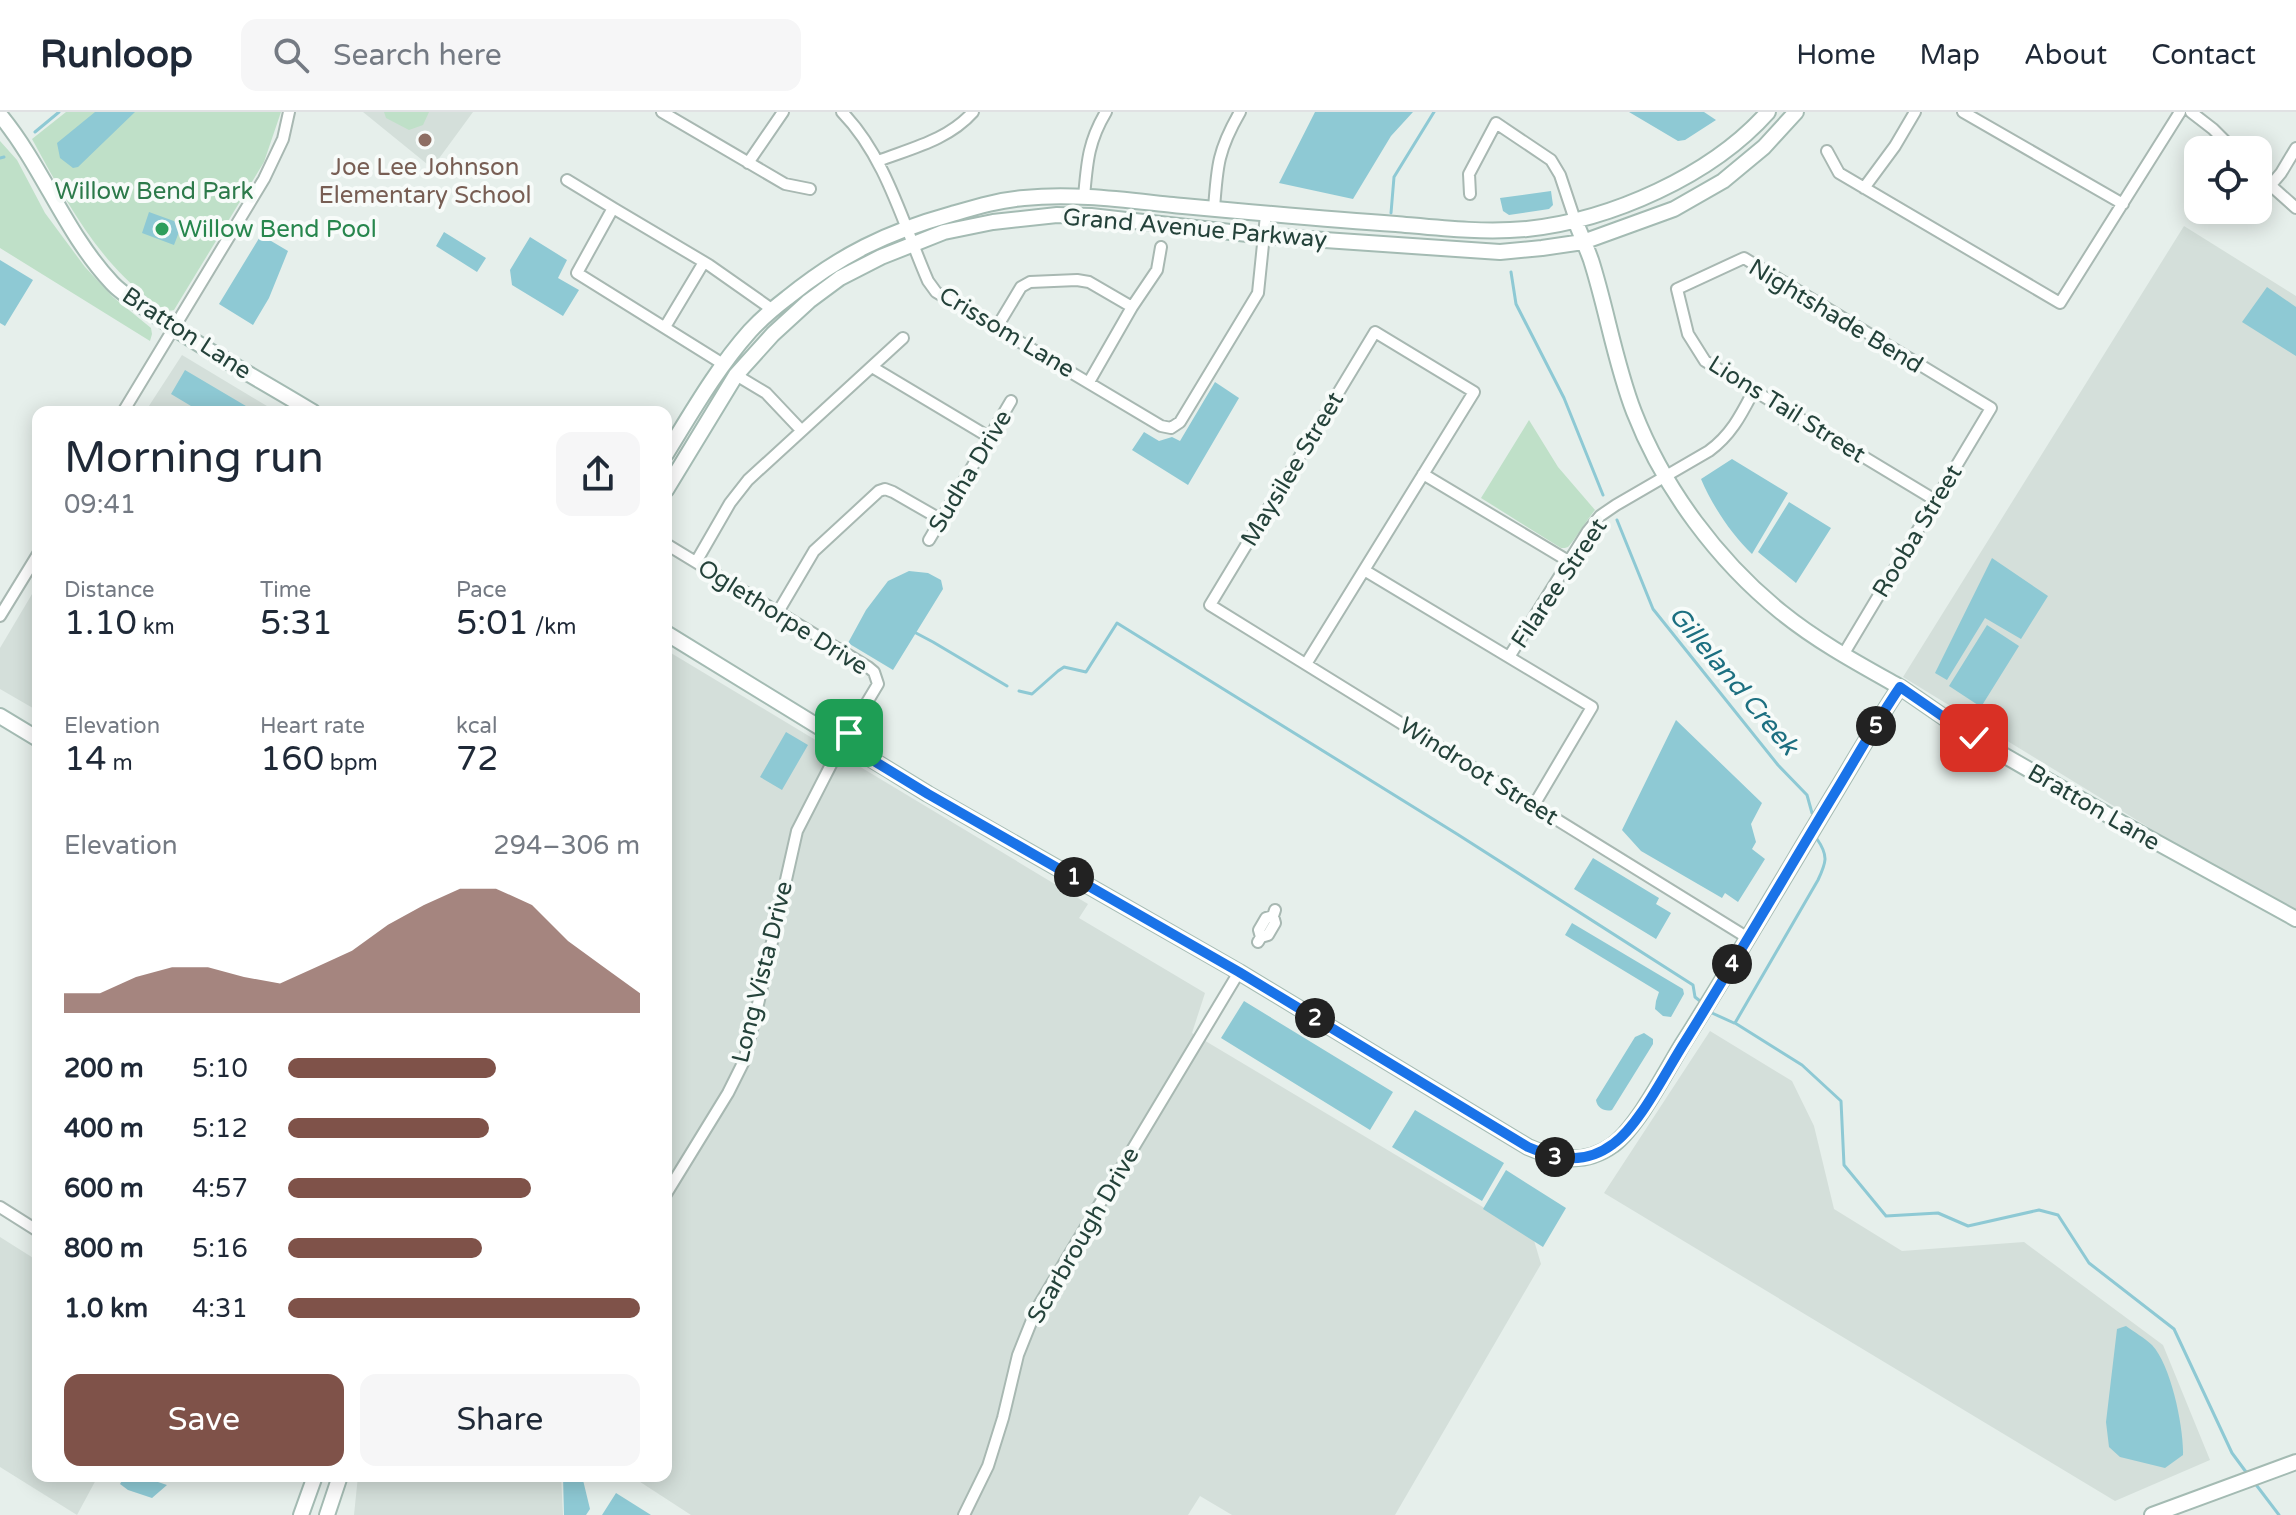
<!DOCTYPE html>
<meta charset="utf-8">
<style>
:root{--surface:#fff;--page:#f6f6f7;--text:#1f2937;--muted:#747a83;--line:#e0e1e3;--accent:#7f5249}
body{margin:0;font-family:"Varela Round",sans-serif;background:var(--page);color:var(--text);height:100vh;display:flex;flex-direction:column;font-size:30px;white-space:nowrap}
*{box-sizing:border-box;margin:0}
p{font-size:26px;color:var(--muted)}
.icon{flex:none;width:44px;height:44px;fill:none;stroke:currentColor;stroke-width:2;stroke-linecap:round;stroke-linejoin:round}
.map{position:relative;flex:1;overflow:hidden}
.details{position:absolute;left:32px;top:294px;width:640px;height:1076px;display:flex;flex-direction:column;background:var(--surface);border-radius:16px;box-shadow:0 4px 20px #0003}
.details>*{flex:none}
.buttons{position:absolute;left:2184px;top:24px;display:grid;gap:16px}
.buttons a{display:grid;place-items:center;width:88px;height:88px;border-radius:16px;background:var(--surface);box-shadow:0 4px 20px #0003;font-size:40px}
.pin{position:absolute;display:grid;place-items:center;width:68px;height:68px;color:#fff;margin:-34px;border-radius:16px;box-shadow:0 4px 12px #0006}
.km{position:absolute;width:40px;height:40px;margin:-20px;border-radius:50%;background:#222;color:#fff;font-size:22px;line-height:40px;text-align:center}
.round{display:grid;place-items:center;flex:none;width:84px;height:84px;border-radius:16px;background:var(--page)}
.headline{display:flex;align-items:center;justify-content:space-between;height:136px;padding:0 32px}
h1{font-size:44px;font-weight:600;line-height:60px}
.figures{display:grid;grid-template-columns:repeat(3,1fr);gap:12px;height:136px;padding:8px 32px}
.figures div{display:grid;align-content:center}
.figures b{font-size:34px;font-weight:600}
.figures small{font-size:22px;font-weight:400}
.figures p{font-size:22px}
.chart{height:224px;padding:16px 32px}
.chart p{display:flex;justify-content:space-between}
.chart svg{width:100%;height:144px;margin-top:8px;fill:var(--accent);opacity:.7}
.cta{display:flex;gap:16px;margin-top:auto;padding:16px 32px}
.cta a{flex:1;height:92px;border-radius:16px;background:var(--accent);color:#fff;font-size:32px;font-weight:600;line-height:92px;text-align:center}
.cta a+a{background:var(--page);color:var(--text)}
ul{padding:0 32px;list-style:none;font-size:26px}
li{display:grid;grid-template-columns:128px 96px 1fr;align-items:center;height:60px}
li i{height:20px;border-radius:10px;background:var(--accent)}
header{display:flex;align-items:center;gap:48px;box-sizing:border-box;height:112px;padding:0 40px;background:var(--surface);border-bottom:2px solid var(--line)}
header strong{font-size:38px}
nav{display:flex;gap:44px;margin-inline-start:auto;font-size:28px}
.search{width:560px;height:72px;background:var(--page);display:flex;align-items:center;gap:20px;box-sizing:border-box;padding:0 28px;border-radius:16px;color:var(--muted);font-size:30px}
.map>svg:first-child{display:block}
.built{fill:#d4dfda}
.green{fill:#bfe0c8}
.water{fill:#8ec9d4}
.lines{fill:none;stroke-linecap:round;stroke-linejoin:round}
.stream{stroke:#8ec9d4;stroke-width:3}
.street-casing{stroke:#a8b8b2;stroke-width:14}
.secondary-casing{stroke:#a4bbb3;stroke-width:18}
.street{stroke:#fff;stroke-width:10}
.secondary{stroke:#fff;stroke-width:14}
.route-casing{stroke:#fff;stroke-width:16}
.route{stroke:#1a73e8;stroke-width:10}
.education-dot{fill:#8d6e63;stroke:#f7fbf9;stroke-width:3}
.leisure-dot{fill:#2e9e5b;stroke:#f7fbf9;stroke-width:3}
.labels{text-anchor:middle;stroke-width:8;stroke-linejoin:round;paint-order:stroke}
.education-label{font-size:24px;fill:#785e54;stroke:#f7fbf9}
.park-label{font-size:24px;fill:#2d7a4b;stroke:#f7fbf9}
.street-label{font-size:24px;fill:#24423a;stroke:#f7fbf9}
.leisure-label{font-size:24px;fill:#27864d;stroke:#f7fbf9;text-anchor:start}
.water-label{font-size:26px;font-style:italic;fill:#1c6f80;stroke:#f7fbf9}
</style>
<header>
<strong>Runloop</strong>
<div class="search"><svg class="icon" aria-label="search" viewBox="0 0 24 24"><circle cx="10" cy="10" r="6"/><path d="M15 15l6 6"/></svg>Search here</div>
<nav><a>Home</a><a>Map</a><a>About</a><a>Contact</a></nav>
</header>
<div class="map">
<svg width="2296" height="1403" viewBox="0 0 2296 1403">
<rect width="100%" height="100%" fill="#e6efeb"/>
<path class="built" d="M363,0H473L432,56Z
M2184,114L2296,184V798L2166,726L1903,565Z
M182,243L277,300H145Z
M38,472V599L0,577V536Z
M666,538L1088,792L1079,806L1205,881L1192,921L1533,1125L1541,1152L1395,1403H1232L1200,1384L1188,1403H691L631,1364H666Z
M1710,919L1792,969L1814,1014L1834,1097L1902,1139L2024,1130L2163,1233L2210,1348L2115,1389L1604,1081Z
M0,1125L38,1149V1364H98L77,1403L0,1355Z
M358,1364H561L563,1403H354Z"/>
<path class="green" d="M66,0H281L264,50L174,198C163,201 156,192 148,186C94,144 64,85 32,27Z
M384,0H429L423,13L409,18L386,6Z
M0,29L17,48L45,101L85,155L113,185L151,216L152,222L150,229L0,136Z
M1529,308L1558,355L1595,398C1589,405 1572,432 1568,435C1566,436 1564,436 1561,436L1481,386Z"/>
<path class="water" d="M95,0H135L78,55L73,56L60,46L57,31Z
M1315,0H1413L1391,24L1353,87L1279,71Z
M1629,0H1704L1716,8L1685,28L1678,29Z
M1551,79L1553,93L1549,97L1509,103L1503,99L1500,86Z
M149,100L182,112L174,133L142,121Z
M444,120L486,146L477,160L436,134Z
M261,123L288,139L269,186L253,213L219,192Z
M530,125L567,148L558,166L579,178L563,204L512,173L510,158Z
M0,148L33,168L5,214L0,211Z
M2267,175L2296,195V244L2242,210Z
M185,258L251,297L249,300H201L171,282Z
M1215,270L1239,286L1188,373L1132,338L1144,320L1159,329L1172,325L1180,329Z
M1732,347L1788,381L1752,442C1731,422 1712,393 1701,367Z
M1789,390L1831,416L1796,471L1758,440Z
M1992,446L2048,484L2021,527L1985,506L1947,568L1935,561Z
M909,459L928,461L941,468L943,477L893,558L848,531L866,498L888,469Z
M1987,513L2019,534L1981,595L1949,574Z
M1676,608L1762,691L1751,712L1756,730L1752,737L1765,747L1738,790L1725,781L1722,786L1641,739L1622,718Z
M786,620L808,633L782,678L760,665Z
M1593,746L1659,786L1656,792L1671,801L1656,827L1574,777Z
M1572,811L1683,877L1684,882L1671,905L1663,904L1655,897L1656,889L1659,880L1565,823Z
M1244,889L1393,980L1370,1018L1221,926Z
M1644,921L1653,927V932L1612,998C1605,1000 1597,996 1596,988L1635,925Z
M1415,998L1504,1051L1482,1089L1392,1035Z
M1506,1058L1566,1096L1543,1135L1483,1097Z
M2126,1214C2134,1220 2145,1226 2152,1233C2171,1253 2184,1316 2183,1343L2165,1356L2120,1345L2109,1335L2106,1310L2117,1217Z
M125,1364H140L167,1373L152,1386L128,1378L120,1372Z
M563,1364H577L583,1368L590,1397L586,1403H564Z
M616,1381L651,1403H602Z"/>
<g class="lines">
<path class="stream" d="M35,20L59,0
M0,46L4,45
M1391,101L1394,65L1434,0
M1511,160L1516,192L1564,286L1603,383
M1617,408L1653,497L1778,653L1807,683L1812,701
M916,521L933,530L1007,574
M1019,579L1032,582L1058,559L1064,555L1086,560L1117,511L1457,722L1693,873L1695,885L1700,889
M1817,727C1829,744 1826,751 1818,768L1735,911L1802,953L1841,989L1844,1053L1886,1104L1938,1101L1968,1114L2039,1098L2058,1103L2089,1151L2174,1217L2232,1341L2249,1364
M1712,901L1734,911
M2254,1370L2279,1403"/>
<defs>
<path id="street" d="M662,0L785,72L810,77
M842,0C886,45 903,112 928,169L936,180L1161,314L1171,316L1180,310L1258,181L1266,103
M1963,0L2123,92
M2191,0L2213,17L2234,38
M1827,39L1839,61L2060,191L2180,0
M878,49C912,36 948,28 973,0
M748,51L783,0
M2258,62L2296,96
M567,68L613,96
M2270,74L2281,61L2296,36
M1864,76L1895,34L1915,0
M1470,82L1469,62L1496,11L1551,48L1560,63L1575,108
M1084,85C1087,51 1088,30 1106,0
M1214,97C1217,54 1218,38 1240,0
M665,215L704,150
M997,215L1021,175L1030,170L1077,168L1089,170L1132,195
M723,252L577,161L613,96L709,153L773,198
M872,255L989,325
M736,263L766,281L801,318
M1089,270L1132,195L1157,158L1161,135
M123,300L264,67L283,27L289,0
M1423,362L1570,450
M929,428L1011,289
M666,432L868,555L874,560L878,572L839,637L797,719L754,910L744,949L728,981L666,1082
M696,450L730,391L748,368L903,226
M1364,458L1592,595L1534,693
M778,500L814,439L879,379L885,377L893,380L940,407
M0,504L38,442
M1843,543L1991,296L1744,146L1677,177L1688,222L1705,249L1935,388
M1509,545L1588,419L1600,404L1616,393L1709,339C1731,323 1741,303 1753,280
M1306,552L1474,280L1375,220L1210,493L1748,826
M1261,825L1259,818L1266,806L1273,804
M1258,830L1261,825L1268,823L1275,811L1273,804L1275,798
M0,1095L38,1119
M964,1403L988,1354L1003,1306L1018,1243L1036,1198L1239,860"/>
<path id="secondary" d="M0,3C43,55 65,121 112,171C122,182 138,191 151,200C202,237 259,267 313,300
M1575,108C1580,121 1586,134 1591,148C1607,198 1615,251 1634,300C1664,377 1718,449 1781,500C1818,530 1859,552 1900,575
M666,342C692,300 717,256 750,219C761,207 774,196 787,186C840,143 887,120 952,102C976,95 999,88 1024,86C1074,81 1124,88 1173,93C1248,100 1322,107 1396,112C1440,116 1483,121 1527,117C1611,108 1711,64 1768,0
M666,378L736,263L773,222L809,189L840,166L881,145L944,120L993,110L1057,103L1091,104L1265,124L1500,140L1542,136L1583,130L1674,97L1723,69L1764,35L1796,0
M666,521L928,682L1239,860L1528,1035C1557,1048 1585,1053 1613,1033C1638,1014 1665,961 1682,933C1734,851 1783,767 1833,684C1855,648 1876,610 1900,575L1974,626L2127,714L2296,807
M0,604L38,627
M301,1403L315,1364
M327,1403L340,1364
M2152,1403L2296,1350"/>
</defs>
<use href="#street" class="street-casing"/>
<use href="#secondary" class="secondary-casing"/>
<use href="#street" class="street"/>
<use href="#secondary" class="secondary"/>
</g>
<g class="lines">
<defs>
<path id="route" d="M849,621L843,630L928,682L1239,860L1528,1035C1558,1048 1585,1053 1613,1032C1640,1013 1667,957 1686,928C1736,848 1784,765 1833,684C1855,648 1876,610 1900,575L1974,626"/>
</defs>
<use href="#route" class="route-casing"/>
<use href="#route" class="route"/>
</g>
<circle class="education-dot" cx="425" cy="28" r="8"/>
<circle class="leisure-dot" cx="162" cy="117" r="8"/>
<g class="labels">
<g class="education-label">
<text x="425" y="63">Joe Lee Johnson<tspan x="425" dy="28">Elementary School</tspan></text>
</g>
<g class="park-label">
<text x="154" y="87">Willow Bend Park</text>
</g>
<g class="street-label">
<text transform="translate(1195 116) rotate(5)" y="8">Grand Avenue Parkway</text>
<text transform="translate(1836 204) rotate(31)" y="8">Nightshade Bend</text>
<text transform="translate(1007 220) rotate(31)" y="8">Crissom Lane</text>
<text transform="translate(187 221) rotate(33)" y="8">Bratton Lane</text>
<text transform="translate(1787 297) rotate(32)" y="8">Lions Tail Street</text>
<text transform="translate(1292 357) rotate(-59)" y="8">Maysilee Street</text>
<text transform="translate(970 359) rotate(-59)" y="8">Sudha Drive</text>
<text transform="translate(1917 419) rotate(-59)" y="8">Rooba Street</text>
<text transform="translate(1559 471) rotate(-56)" y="8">Filaree Street</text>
<text transform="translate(783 505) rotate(32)" y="8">Oglethorpe Drive</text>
<text transform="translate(1479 659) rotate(32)" y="8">Windroot Street</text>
<text transform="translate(2094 695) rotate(30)" y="8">Bratton Lane</text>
<text transform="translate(762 860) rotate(-76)" y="8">Long Vista Drive</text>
<text transform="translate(1083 1123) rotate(-60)" y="8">Scarbrough Drive</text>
</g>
<g class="leisure-label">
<text x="178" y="125">Willow Bend Pool</text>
</g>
<g class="water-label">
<text transform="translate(1734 568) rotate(50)" y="9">Gilleland Creek</text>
</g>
</g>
</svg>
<div class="buttons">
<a><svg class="icon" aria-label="locate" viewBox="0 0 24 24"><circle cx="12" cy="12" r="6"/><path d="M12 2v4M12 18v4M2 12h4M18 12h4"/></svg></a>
</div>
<div class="pin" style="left:849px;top:621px;background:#1e9e55"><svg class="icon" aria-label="arrive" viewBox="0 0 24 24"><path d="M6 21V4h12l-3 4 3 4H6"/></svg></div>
<div class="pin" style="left:1974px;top:626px;background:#d93025"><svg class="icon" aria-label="check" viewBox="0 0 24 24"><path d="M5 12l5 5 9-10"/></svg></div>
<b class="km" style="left:1074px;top:765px">1</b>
<b class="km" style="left:1315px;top:906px">2</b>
<b class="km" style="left:1555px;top:1045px">3</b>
<b class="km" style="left:1732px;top:852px">4</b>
<b class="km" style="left:1876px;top:614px">5</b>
<section class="details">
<div class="headline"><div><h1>Morning run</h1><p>09:41</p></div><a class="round"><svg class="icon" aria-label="share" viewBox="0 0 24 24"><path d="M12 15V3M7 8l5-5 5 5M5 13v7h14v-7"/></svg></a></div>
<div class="figures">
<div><p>Distance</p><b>1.10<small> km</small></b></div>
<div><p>Time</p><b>5:31</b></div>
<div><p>Pace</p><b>5:01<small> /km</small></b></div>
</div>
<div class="figures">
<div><p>Elevation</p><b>14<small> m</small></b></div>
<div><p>Heart rate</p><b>160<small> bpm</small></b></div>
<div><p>kcal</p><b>72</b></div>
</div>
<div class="chart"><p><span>Elevation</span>294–306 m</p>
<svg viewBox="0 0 160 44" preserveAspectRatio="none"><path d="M0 44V38L10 38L20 33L30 30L40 30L50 33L60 35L70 30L80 25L90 17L100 11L110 6L120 6L130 11L140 22L150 30L160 38V44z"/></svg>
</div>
<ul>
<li><b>200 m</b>5:10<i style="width:59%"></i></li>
<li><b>400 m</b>5:12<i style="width:57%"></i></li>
<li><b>600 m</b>4:57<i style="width:69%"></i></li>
<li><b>800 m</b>5:16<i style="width:55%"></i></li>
<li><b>1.0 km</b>4:31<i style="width:100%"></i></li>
</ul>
<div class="cta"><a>Save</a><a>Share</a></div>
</section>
</div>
